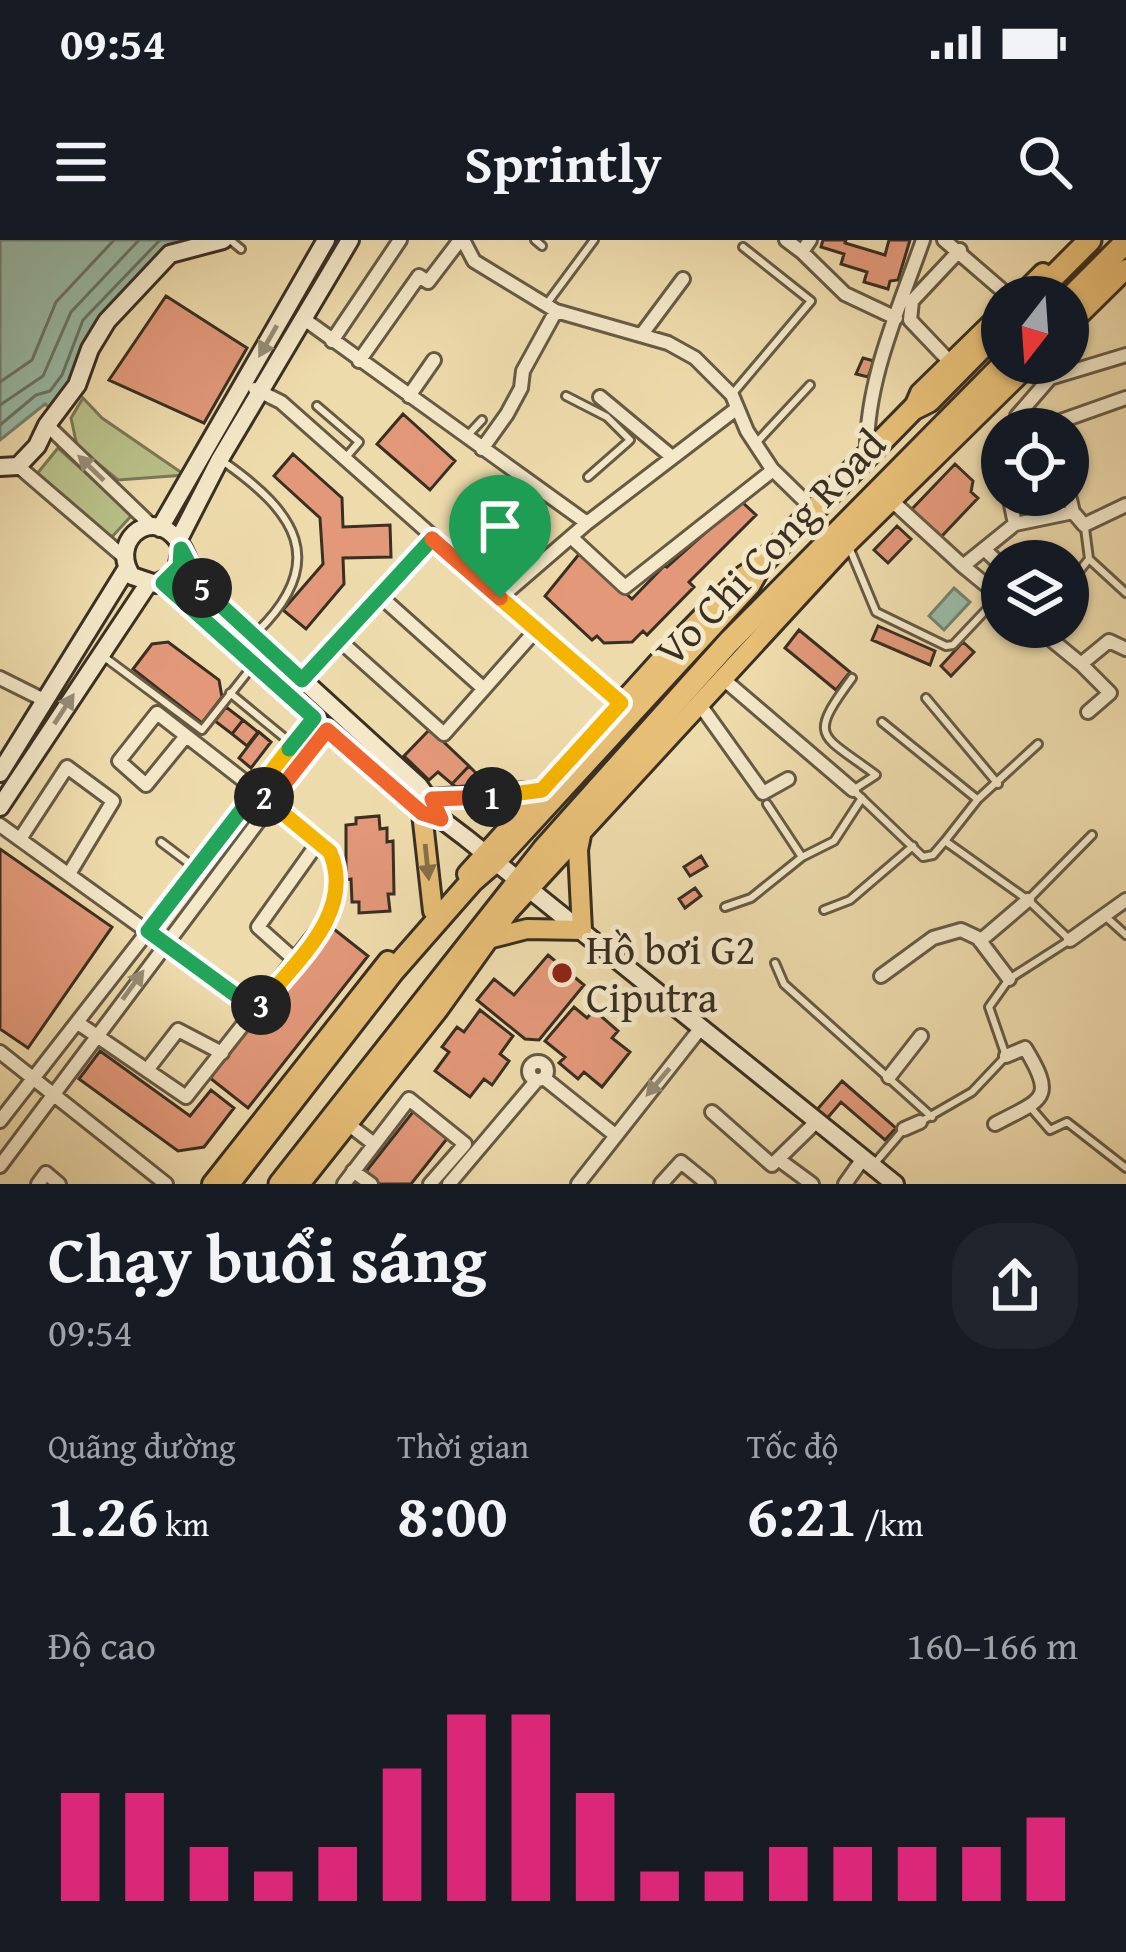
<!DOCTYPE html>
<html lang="vi">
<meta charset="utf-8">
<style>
:root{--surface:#171b24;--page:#20242c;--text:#f1f3f6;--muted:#9ea1a6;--accent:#db2777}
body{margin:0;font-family:"Gentium Book Plus",serif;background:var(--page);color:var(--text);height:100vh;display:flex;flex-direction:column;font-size:45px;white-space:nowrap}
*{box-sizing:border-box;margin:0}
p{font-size:39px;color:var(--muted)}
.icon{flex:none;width:66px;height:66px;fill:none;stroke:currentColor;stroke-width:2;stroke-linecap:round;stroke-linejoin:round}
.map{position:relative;height:944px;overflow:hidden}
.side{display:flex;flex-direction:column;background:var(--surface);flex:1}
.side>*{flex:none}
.needle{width:78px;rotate:197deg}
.tools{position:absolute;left:981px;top:36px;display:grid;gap:24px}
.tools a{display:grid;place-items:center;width:108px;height:108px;border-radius:50%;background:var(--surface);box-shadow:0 3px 9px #0004;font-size:60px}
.pin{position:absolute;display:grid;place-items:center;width:102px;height:102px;color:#fff;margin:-123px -51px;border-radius:50% 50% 50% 0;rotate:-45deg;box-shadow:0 0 12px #0007}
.pin .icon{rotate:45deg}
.km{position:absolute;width:60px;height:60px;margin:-30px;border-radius:50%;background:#222;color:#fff;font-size:33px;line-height:60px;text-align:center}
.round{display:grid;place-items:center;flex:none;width:126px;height:126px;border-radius:48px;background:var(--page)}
.summary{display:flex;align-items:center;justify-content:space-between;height:204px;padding:0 48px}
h1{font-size:66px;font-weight:600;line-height:90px}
.figures{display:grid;grid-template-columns:repeat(3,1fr);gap:18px;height:204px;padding:12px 48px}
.figures div{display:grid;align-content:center}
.figures b{font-size:60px;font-weight:600}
.figures small{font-size:33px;font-weight:400}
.figures p{font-size:33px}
.chart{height:336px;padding:24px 48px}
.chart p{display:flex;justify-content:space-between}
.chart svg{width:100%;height:216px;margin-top:12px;stroke:var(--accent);stroke-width:6}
.status{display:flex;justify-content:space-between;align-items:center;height:84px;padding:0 60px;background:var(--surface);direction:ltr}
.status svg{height:33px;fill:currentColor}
header{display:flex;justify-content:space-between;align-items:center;height:156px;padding:0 48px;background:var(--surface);font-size:54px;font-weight:600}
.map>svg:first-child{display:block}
.green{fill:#b9c089;stroke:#797856;stroke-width:3}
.water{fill:#99bba7;stroke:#738372;stroke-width:3}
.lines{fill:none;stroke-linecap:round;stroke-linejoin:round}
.shore{stroke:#697565;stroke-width:3}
.building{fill:#e29879;stroke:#392f23;stroke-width:3}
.lane-casing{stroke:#665a45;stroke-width:12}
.street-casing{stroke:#665a45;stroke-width:18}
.secondary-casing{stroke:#392f23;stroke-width:22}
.primary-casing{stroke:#392f23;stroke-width:24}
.highway-casing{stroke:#392f23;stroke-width:27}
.lane{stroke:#f4e8c9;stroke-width:6}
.street{stroke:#f4e8c9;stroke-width:12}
.secondary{stroke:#f4e8c9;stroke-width:16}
.primary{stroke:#e7be76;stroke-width:18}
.highway{stroke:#e7be76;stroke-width:21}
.oneway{fill:#968c76}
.oneway2{fill:#876f48}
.split-1-casing{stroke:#fff;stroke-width:24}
.split-2-casing{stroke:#fff;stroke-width:24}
.split-3-casing{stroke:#fff;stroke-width:24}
.split-4-casing{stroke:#fff;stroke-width:24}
.split-5-casing{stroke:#fff;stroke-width:24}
.split-6-casing{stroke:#fff;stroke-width:24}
.split-7-casing{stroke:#fff;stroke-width:24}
.split-1{stroke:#f5b400;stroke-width:15}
.split-2{stroke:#f0652b;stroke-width:15}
.split-3{stroke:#22a559;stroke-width:15}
.split-4{stroke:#f5b400;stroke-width:15}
.split-5{stroke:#22a559;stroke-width:15}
.split-6{stroke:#22a559;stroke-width:15}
.split-7{stroke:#f0652b;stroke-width:15}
.poi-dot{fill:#8f2418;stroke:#f4e8c9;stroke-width:4.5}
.labels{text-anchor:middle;stroke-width:10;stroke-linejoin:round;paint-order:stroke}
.street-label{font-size:42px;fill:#392f23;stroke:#f4e8c9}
.poi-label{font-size:42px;fill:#392f23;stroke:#f4e8c9;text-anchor:start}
</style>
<div class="status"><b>09:54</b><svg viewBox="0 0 49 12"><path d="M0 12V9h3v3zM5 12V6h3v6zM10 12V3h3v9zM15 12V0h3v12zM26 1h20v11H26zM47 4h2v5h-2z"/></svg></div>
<header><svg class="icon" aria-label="menu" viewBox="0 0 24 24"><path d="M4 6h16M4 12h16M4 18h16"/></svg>Sprintly<svg class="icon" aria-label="search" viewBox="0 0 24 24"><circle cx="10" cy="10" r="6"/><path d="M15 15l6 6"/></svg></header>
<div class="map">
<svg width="1126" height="944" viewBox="0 0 1126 944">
<rect width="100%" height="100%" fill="#eedbac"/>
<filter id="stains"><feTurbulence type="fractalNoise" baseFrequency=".00167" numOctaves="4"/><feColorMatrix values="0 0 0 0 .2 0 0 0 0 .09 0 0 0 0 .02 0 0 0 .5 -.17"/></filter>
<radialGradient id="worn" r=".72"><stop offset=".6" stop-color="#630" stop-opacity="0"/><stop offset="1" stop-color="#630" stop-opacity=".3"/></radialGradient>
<path class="green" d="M83,158L102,178L185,235L118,240L77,206L71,178Z
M58,208L132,275L110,299L36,235Z"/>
<path class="water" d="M0,0H190L169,7L93,87L73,140L50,168L45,164L0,200Z
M954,348L970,362L944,390L929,376Z"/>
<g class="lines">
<path class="shore" d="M0,142L32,120L56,62L114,0
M0,165L43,136L71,72L139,0
M0,185L36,155L50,151L62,135L83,80L160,0"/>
</g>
<path class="building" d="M823,0H846L845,3L885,15L889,0H910L898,40L890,41L888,49L864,42L867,32L841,24L844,14L821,7Z
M166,56L247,108L204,183L109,140Z
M863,118L874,121L868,137L856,134Z
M403,174L455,221L430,250L377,204Z
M293,214L342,258L343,287L390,285L391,317L343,318L344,344L306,389L283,370L323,324L320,278L274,236Z
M955,224L973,241L971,252L978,258L940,298L911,270Z
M741,261L756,275L689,342L694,347L647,395L643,391L632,402L604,403L597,396L592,400L545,356L580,313L632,359L665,325L667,327Z
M897,286L911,299L888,323L874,310Z
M878,386L935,411L930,425L872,400Z
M799,390L850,432L836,450L785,408Z
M168,402L219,440L222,457L202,483L133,429L152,404Z
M963,402L974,412L951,436L941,426Z
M226,467L243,480L232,494L215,481Z
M243,480L258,492L247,506L232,494Z
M430,489L469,526L452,544L438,532L429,540L404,516Z
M259,492L271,502L251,528L239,518Z
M469,526L484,541L479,547H456L452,544Z
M379,576L380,589L387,588V602L393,601L394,654H388L390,671L359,673V662H352L351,639L346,640V585L356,584V578Z
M0,609L112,687L28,808L0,789Z
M701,616L707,626L690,636L684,627Z
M695,648L701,656L685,668L679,659Z
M330,686L368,716L248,868L210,838Z
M548,715L584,745L539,800L525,799L477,760L494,739L514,755Z
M574,767L587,778L594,770L618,791L612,798L630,812L602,847L584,832L578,839L559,823L565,817L545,801Z
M480,770L513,796L500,814L509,821L492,845L484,839L470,857L435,831L449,812L442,807L457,787L464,792Z
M100,811L190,876L211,850L234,868L204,907L178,911L79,839Z
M842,841L896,888L885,900L841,862L824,882L814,873Z
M416,868L450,895L411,944H376L364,934Z"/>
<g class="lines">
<defs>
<path id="lane" d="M230,0L241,9
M535,0L542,6
M548,62L594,0
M734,152L811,61L743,7
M566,156L607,177L630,200
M317,166L359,202L347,216
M468,195L482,180
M758,201L810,145
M224,222C295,272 330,321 257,392
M588,237L629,201
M849,307L876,372L946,406L953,405L987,369
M1089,319L1126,353
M1068,345L1089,319L1085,288
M103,416L202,490L251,428
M852,438C807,499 820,493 876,535L853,550L923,617L933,615L945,601L1028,660L1070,700L1009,739L989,767L1006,816L972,852L920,882
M230,453L292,504
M926,458L998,544
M882,482L977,559
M767,564L802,617
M945,601L978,559L1038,504
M161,602L194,627
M1028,660L1092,595
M725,667L751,658L802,617L834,601L862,558
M824,670L850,660L913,606
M1105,676L1126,695
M775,723L784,744L932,877
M1031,868L1050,890L1067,882L1126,928
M875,923L904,889"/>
<path id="street" d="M463,0L474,21L556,71L668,103L695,118L732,155L747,191L772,229L814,270
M786,0L802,12L810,0
M944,0L1010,57
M802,12L845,54L896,78
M304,79L587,283
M642,94L683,39
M332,101L400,0
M1126,115L1050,138L1017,176L1026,188H1041L1126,158
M359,121L419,36L428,42L460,0
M951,123L910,80L912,61L960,10
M255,149L281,162L621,463
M409,156L434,120
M600,157L672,217
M47,185L153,287
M482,209L507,174L521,148L523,131L556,71
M867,216C865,142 899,69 923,0
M18,226L124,317
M1068,251L1073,272
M1009,255L1015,284
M891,260L963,326L1015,284L1073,272L1084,285L1126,265
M571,297L625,347L773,230
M984,309L1002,326
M963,326L1002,358
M380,356L484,449
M500,358L587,283L736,169
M1036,387L1081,424L1109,401L1126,409
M339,400L444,494L536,390
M1081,424L1110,453L1088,472
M721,437L853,550
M0,438L46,461
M302,440L433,298
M698,462L763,553L788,539
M0,585L256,770
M20,599L67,527L113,561L69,634
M1070,700L1126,660
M980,701L1028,660
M296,721L258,687L320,600
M881,736L933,698L961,690L978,698L1009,739
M78,783L186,857L333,671L336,624L320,600L157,473L119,521L146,545L186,496
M0,812L166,944
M529 831a9 9 0 1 1 18 0a9 9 0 1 1-18 0Z
M147,830L178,790L222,813
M889,837L921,796
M544,838L615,895
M712,872L772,925L816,882
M0,881L314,478
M348,884L374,904
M995,884C1042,859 1057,860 1025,808L1006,816
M904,889L920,882
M778,919L812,944
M0,926L327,490
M353,931L371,944
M38,944L46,933L59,944
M344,944L409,859L465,904L430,944
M449,944L537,840
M578,944L700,789
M661,944L681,922L708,944
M845,944L862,920"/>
<path id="secondary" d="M0,227L18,226L37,206L47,185L77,145L90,109L107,81L170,14L223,0
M160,288L326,0
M178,301L220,219L350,0
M181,309L176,333L156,344L132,336C110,304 146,269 173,295C186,307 191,332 201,347L419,546L437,571
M163,343L422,573L441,579L466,598L895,944
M0,533L127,328
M0,567L148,344"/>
<path id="primary" d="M1019,57L1043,33
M1068,86L1126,29
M913,169L920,153L1002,73
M432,559L542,551
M422,573L433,671
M467,634L663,417L740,338L761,324
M488,699L527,689L582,690L578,610L582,590
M212,944L388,721
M300,944L438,770L508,672L847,304L1031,123"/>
<path id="highway" d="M1033,57L1090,0
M1068,60L1126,2
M228,944L393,731L472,641L495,621L749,345L761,324L913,169L929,161L1002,87
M280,944L544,609L728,403L1005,123"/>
</defs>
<use href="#lane" class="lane-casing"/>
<use href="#street" class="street-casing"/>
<use href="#secondary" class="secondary-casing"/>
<use href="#primary" class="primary-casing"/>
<use href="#highway" class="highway-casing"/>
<use href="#lane" class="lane"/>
<use href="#street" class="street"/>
<use href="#secondary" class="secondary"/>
<use href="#primary" class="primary"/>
<use href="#highway" class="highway"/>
</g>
<defs><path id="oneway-solid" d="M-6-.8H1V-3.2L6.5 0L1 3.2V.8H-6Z" transform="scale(3)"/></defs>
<g class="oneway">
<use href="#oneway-solid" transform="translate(268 101) rotate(120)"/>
<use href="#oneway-solid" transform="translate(91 228) rotate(-136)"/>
<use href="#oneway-solid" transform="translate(64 469) rotate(-57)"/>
<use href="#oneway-solid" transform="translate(133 745) rotate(-54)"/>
<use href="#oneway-solid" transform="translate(658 842) rotate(130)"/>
</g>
<use class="oneway2" href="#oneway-solid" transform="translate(427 622) rotate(84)"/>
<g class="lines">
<defs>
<path id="split-1" d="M492,557L542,550L621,463L500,358"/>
<path id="split-2" d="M264,557L270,562L327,490L422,573L441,579L432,559L492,557"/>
<path id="split-3" d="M261,765L256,770L148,691L256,551L264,557"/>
<path id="split-4" d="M261,765C295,722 356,672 330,612L256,551L289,509"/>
<path id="split-5" d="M202,348L181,309L180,326L163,343L314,478L289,509"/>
<path id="split-6" d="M202,348L302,440L432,299"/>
<path id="split-7" d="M432,299L500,358"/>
</defs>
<use href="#split-1" class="split-1-casing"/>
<use href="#split-2" class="split-2-casing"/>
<use href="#split-3" class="split-3-casing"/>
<use href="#split-4" class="split-4-casing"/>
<use href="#split-5" class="split-5-casing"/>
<use href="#split-6" class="split-6-casing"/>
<use href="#split-7" class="split-7-casing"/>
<use href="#split-1" class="split-1"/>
<use href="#split-2" class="split-2"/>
<use href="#split-3" class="split-3"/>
<use href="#split-4" class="split-4"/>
<use href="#split-5" class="split-5"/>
<use href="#split-6" class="split-6"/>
<use href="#split-7" class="split-7"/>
</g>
<circle class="poi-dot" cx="562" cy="733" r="12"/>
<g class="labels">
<g class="street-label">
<text transform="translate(770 307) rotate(-46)" y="15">Vo Chi Cong Road</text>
</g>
<g class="poi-label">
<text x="586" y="724">Hồ bơi G2<tspan x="586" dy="48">Ciputra</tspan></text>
</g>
</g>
<rect width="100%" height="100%" filter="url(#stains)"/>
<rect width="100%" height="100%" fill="url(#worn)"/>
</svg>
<div class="tools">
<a><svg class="needle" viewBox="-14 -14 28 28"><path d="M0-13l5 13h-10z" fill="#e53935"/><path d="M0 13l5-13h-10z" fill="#9ea1a6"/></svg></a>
<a><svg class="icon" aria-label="locate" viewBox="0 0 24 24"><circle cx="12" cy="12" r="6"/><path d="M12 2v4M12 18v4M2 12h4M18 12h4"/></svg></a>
<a><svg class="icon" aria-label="layers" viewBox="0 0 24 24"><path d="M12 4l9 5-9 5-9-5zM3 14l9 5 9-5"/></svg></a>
</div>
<div class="pin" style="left:500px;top:358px;background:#1e9e55"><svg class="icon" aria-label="arrive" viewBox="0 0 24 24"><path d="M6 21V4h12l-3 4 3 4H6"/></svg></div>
<b class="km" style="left:492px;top:557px">1</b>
<b class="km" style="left:264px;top:557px">2</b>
<b class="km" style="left:261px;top:765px">3</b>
<b class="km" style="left:202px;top:348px">5</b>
</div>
<section class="side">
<div class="summary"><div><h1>Chạy buổi sáng</h1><p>09:54</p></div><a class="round"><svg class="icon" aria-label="share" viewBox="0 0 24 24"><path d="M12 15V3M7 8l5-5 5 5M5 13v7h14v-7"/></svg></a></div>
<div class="figures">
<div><p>Quãng đường</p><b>1.26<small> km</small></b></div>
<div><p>Thời gian</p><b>8:00</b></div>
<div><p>Tốc độ</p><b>6:21<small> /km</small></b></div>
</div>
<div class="chart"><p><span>Độ cao</span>160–166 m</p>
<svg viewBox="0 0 160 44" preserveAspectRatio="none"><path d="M5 44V22M15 44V22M25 44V33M35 44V38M45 44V33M55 44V17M65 44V6M75 44V6M85 44V22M95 44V38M105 44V38M115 44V33M125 44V33M135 44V33M145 44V33M155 44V27"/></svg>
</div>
</section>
